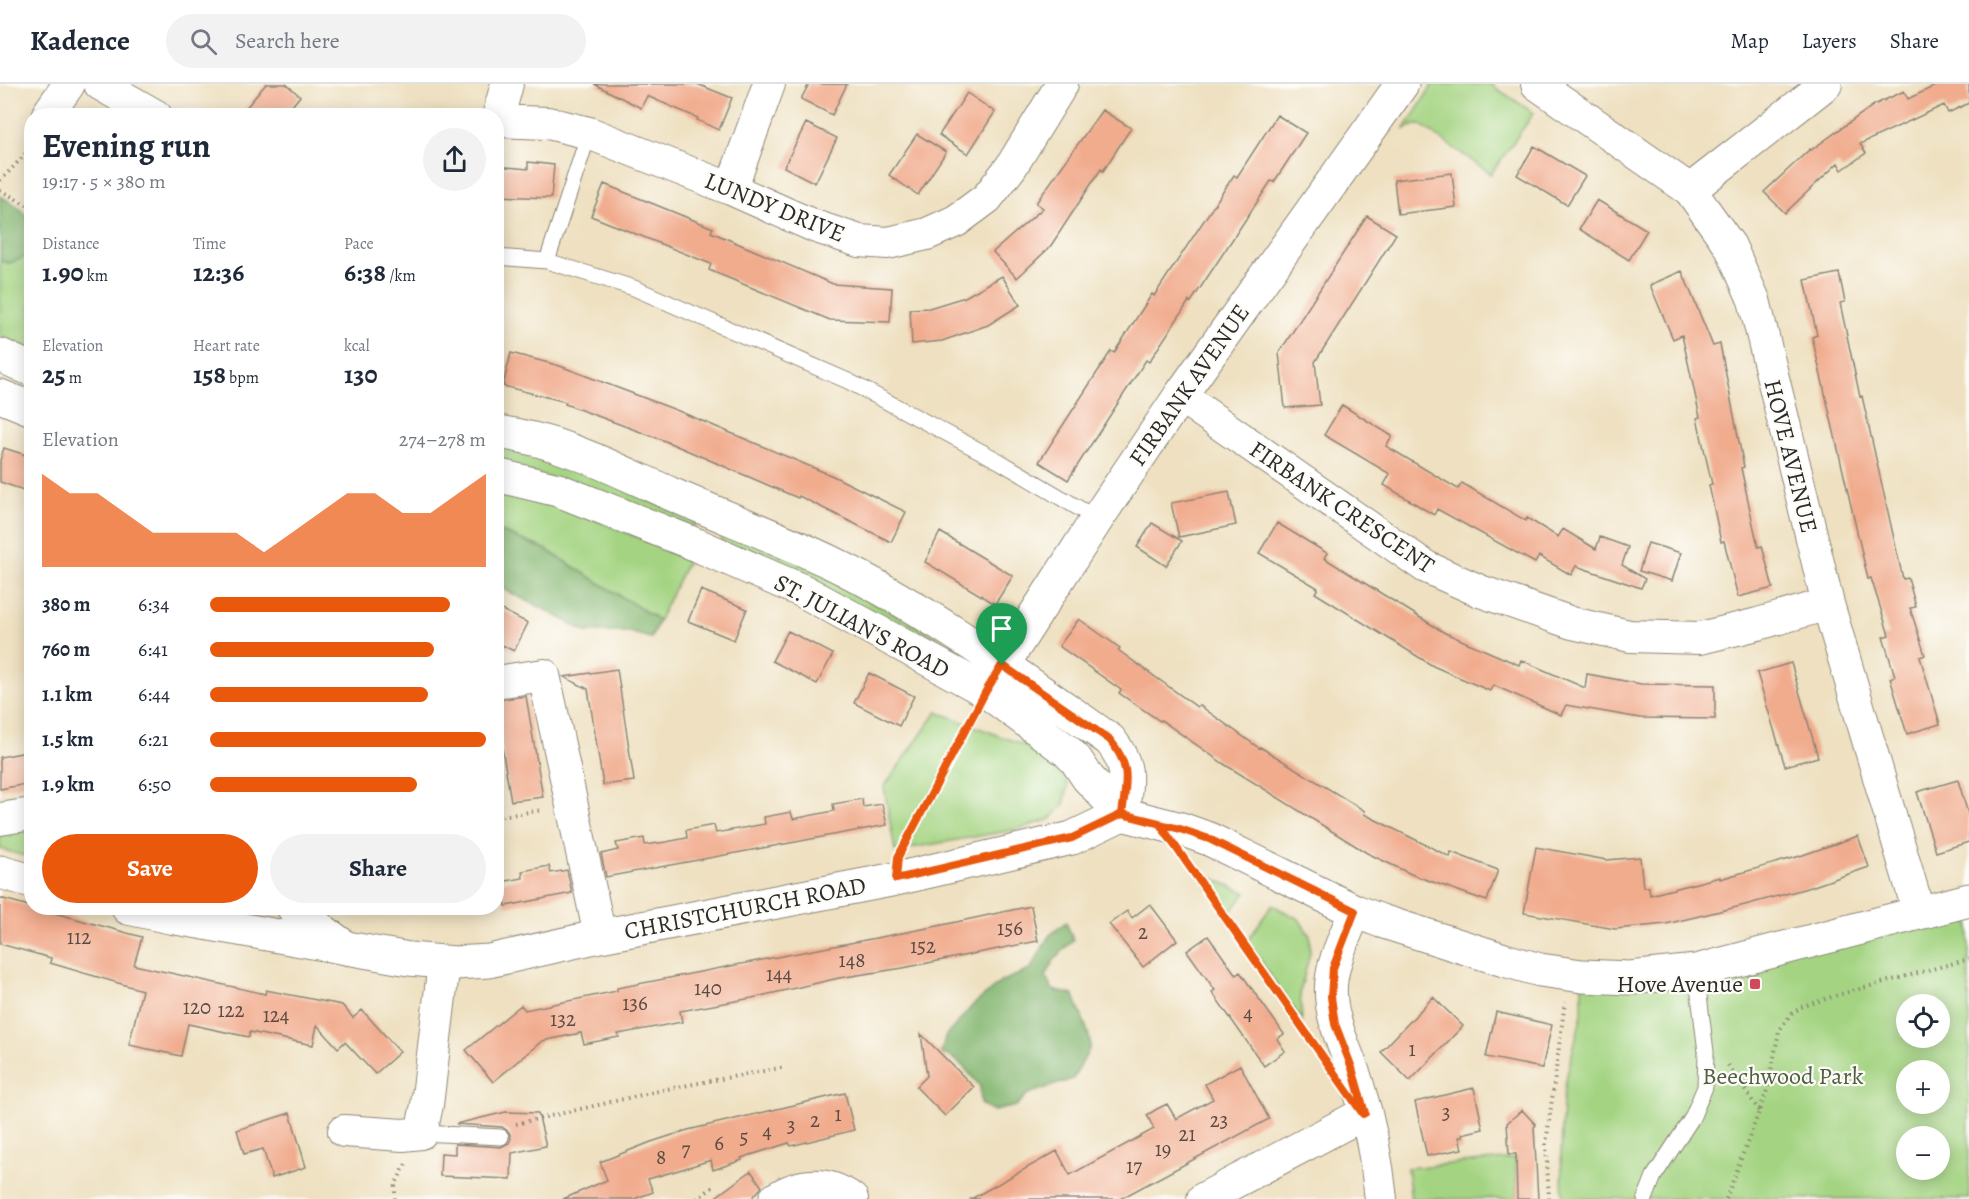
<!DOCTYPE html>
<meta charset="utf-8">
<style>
:root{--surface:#fff;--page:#f2f2f3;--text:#1f2937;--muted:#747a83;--line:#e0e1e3;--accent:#ea580c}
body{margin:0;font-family:Alegreya,serif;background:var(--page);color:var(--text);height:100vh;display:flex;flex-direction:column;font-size:22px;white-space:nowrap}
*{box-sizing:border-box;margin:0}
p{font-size:20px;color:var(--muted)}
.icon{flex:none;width:33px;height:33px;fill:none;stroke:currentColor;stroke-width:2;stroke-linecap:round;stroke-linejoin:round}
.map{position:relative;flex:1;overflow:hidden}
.panel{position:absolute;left:24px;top:24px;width:480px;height:807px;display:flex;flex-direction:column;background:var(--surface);border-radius:24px;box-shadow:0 3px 15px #0003}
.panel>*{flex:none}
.buttons{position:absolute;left:1896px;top:910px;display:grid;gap:12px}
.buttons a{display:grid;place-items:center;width:54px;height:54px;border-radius:50%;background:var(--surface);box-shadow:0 3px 15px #0003;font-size:30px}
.pin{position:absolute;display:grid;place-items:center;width:51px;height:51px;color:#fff;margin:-62px -26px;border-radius:50% 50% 50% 0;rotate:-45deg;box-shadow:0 0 6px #0007}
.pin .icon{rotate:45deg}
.round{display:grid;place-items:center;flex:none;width:63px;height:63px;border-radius:32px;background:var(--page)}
.headline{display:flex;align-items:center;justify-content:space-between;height:102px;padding:0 18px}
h1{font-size:33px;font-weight:600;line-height:45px}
.metrics{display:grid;grid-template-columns:repeat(3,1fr);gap:9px;height:102px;padding:6px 18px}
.metrics div{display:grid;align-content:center}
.metrics b{font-size:26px;font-weight:600}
.metrics small{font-size:16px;font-weight:400}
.metrics p{font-size:16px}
.chart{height:168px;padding:12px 18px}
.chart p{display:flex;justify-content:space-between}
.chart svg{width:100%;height:108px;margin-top:6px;fill:var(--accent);opacity:.7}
.button{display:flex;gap:12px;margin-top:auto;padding:12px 18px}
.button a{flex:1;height:69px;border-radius:36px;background:var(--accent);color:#fff;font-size:24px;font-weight:600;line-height:69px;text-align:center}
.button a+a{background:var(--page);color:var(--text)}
ul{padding:0 18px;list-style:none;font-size:20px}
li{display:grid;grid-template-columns:96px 72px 1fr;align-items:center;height:45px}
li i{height:15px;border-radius:8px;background:var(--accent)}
header{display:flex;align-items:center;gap:36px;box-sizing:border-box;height:84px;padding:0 30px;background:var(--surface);border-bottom:2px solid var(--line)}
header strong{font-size:28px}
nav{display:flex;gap:33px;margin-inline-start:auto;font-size:21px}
.search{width:420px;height:54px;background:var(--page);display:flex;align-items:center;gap:15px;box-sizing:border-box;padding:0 21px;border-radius:33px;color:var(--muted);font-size:22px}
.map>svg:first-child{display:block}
.green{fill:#a4d482;stroke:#688056;stroke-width:1.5;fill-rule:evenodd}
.forest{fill:#83b670;stroke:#57704e;stroke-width:1.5}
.building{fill:#f1ab8d}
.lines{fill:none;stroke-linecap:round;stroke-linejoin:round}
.lane-casing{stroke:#8c8676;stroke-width:17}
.street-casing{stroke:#8c8676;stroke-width:34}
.secondary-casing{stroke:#8c8676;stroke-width:35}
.path{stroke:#8c8676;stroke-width:4;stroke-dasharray:1.5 4.5;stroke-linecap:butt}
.lane{stroke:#fff;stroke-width:15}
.street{stroke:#fff;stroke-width:32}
.secondary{stroke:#fff;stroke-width:33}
.route-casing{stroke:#fff;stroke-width:12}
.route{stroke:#ea580c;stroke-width:8}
.poi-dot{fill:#d1495b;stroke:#fdfcf7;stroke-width:2}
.labels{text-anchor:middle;stroke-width:4.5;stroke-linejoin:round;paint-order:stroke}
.number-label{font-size:21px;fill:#5c4b44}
.street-label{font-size:24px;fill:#2b2b2b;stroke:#fdfcf7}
.poi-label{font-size:24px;fill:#2b2b2b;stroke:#fdfcf7;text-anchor:end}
.park-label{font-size:24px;fill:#4f5e45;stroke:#fdfcf7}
</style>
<header>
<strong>Kadence</strong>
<div class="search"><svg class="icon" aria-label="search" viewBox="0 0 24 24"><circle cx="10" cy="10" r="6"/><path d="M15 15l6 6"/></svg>Search here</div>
<nav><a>Map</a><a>Layers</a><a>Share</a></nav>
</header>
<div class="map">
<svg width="1969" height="1115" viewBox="0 0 1969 1115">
<rect width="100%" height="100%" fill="#fdfcf7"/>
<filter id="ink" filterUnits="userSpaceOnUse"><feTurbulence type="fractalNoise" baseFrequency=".0167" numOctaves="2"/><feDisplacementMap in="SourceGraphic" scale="12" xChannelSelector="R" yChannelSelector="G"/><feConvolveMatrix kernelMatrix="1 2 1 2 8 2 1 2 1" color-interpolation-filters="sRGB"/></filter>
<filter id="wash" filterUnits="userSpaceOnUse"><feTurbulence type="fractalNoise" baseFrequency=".008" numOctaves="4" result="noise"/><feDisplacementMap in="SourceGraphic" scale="24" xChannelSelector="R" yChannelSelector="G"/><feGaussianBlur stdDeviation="1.35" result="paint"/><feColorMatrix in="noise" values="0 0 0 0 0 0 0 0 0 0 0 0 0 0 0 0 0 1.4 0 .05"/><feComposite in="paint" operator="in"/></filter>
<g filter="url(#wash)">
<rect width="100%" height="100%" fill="#eee0c0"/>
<path class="green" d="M1433,0H1490L1534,29L1491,90L1421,41H1415L1405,45Z
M31,171V265L0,252V177L9,179Z
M496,359L552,374L695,436V443L497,377Z
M497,405C561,417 628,449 688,476L659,536L545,465L497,446Z
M726,448L784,468L970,572L971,580L965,581L722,459L721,452Z
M937,628L1042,668L1059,685L1068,701L1064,720L1051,735L1019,745L895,767L884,703Z
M31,738V774L0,765V743Z
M1212,794L1246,809L1228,831L1206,801Z
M1969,816V1115H1563L1561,1072L1563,1015L1567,990L1582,930V892L1630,894ZM1906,921H1940V954H1906ZM1906,987H1940V1020H1906ZM1906,1053H1940V1086H1906Z
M1272,821L1299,835L1310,852V869L1300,908L1302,937L1247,857Z
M1515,1074L1517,1115H1411L1407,1084Z"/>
<path class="forest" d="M0,112L16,121L31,136V171L9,179L0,177Z
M496,446L545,465L659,536L651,554L629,548H586L540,523L497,502Z
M1066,838L1073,856L1054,876L1046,893L1053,906L1074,911C1077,924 1091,948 1090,961C1089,969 1077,987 1073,995L1028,1010L1016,1022L994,1027L981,1020L980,1002C968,989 959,973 941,970L945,953L972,922L1002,897L1030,886L1049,852Z"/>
<g id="blocks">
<path class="building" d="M266,0H286L300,12L284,32H239Z
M594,0H697L732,14L719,46L697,36L698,34L647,12L641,24Z
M809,0H847L832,31L801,15Z
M1934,0H1969V19L1948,29L1944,21L1860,60L1866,69L1842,86L1838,79L1785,129L1764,108L1810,65L1811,66L1874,21L1904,7L1908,15L1935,2Z
M967,9L995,28L968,70L939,51Z
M1102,26L1131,44L1103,87L1101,85L1050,163L1017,194L993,168L1043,124L1036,119Z
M1277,31L1306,49L1274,98L1271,97L1191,218L1189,217L1149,278L1146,276L1068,396L1039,378L1111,267L1114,269L1152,210L1154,212L1234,91L1237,93Z
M806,39L837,54L815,99L784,83Z
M917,50L946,68L918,111L889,91Z
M1534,62L1585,92L1567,121L1517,91Z
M528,78L554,81L551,114L496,112V82L528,85Z
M1452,89L1456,123L1398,130L1394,96Z
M604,100L713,144L711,148L833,200L892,204L890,238L830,236L709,186L711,180L591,132Z
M1597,116L1647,146L1629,176L1579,145Z
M1367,132L1396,150L1315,278L1320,321L1285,324L1279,269Z
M1682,187L1713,262L1720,260L1744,383L1741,384L1758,463L1762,462L1773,504L1738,513L1724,457L1721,458L1709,401L1712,400L1697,334L1700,333L1682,251L1673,255L1650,201Z
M1839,189L1845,218L1840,219L1860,313L1862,312L1903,495L1908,494L1916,523L1910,524L1925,571L1920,573L1940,640L1907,650L1890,594L1895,592L1883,553L1889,551L1871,494L1868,495L1812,253L1817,251L1805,196Z
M1002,192L1020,221L988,241L942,257L912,260L910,225L929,224L965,213Z
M511,269L560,282L676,326L833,392L906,428L891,458L799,412L798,414L665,357L565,320L566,318L503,302Z
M1342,321L1392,352L1386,362L1458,405L1462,399L1526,437L1527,434L1558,453L1563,445L1596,465L1600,453L1628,463L1622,481L1645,495L1641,504L1576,482L1571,491L1539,472L1535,479L1437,425L1434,431L1384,401L1390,390L1324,351Z
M4,364L32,373V409L0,398V376Z
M1229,408L1236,441L1179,453L1171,419Z
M1152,439L1182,457L1166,482L1137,463Z
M1277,439L1327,469L1324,474L1445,549L1519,581L1521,576L1585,604L1587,590L1641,600L1715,601V635L1640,634L1566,621L1561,631L1493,601L1490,607L1433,582L1315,509L1318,504L1259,469Z
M940,448L1013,492L995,520L925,478Z
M1648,459L1681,469L1672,497L1639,487Z
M701,506L747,525L734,556L688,537Z
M496,523L528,539L514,567L496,558Z
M1079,535L1120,564L1118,566L1197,623L1199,621L1259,664L1260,663L1365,727L1364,730L1450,773L1451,768L1498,786L1487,817L1413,791L1367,769L1224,680L1161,636L1160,637L1119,609L1121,606L1059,562Z
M788,547L833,570L817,600L772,577Z
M1791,579L1818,673L1785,682L1757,589Z
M617,585L634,697L603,701L588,605L564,593Z
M869,589L914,612L899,642L854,619Z
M526,612L543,713L511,717L496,629V616Z
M32,667V699L0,705V673Z
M1958,696L1969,733V758L1936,768L1917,708Z
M862,715L863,723L882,720L887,741L606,793L601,770L618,766L616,759L644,754L645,761L666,758L687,754L686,746L714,741L716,749L765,740L764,733L791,728L793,735L834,727L833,720Z
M1858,752L1869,783L1811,803L1745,821L1666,840L1615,845L1524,829L1536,763L1607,776L1640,773L1643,803H1649L1650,811L1720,793V795L1800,772Z
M549,782L551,789L567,786L572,809L506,822L501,798L523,794L522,787Z
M0,814L142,853L134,881L265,910L266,906L342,921L353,934L362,926L400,968L375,990L345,958L338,964L317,941L313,961L250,948L249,953L188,940L181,972L129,961L142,906L50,879L51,874L0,860Z
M1150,820L1177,856L1143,883L1109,840L1127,827L1132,834Z
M1031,822L1038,857L903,884L839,894L752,914L680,927L682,938L618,950L619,953L584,960L581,949L542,957L493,998L466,966L521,921L525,926L617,907V904L933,843Z
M1208,852L1236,891L1240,888L1284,950L1277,955L1285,967L1264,982L1212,908L1215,906L1187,867Z
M1433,913L1463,942L1410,997L1381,968Z
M1496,928L1552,941L1542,984L1486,973Z
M921,950L974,1003L945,1032L916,1003L927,992Z
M1240,981L1269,1035L1120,1115H971L1057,1067L1070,1091L1154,1045L1147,1031L1157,1025L1167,1020L1176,1035L1213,1015L1205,1000Z
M1474,1004L1483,1045L1462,1050L1463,1053H1459L1462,1065L1427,1072L1415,1018Z
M845,1009L854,1046L791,1062L789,1059L741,1074L742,1076L713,1086L711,1076L679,1086L648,1095L653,1108L634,1115H563L607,1096L600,1078L651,1058L688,1046Z
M1522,1026L1536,1041L1534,1043L1538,1115H1517L1516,1070H1509L1507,1039Z
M506,1028L538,1029L546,1062L512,1069L511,1095L440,1092L441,1069L455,1070V1060L501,1063L509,1059L511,1054L509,1048L502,1043L456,1040Z
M290,1029L306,1083L272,1094L263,1065L244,1070L237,1046Z
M751,1087L762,1103L751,1115H713Z"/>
</g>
</g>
<g filter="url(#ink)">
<use href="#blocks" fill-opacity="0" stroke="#8c8676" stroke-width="1.5"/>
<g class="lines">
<defs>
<path id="lane" d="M496,173L547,177L634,204L848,297L999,377L1097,435
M547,177L589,49
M421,1049L501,1053
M1645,1115L1654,1092L1692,1034L1705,1003L1706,968L1696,887"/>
<path id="street" d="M100,0L156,32
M1537,0L1690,106L1730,162L1754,216L1828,520L1919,829
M48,30L69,0
M496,37L548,39L589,49L731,105L814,142L859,157L888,159L927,150L956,137L987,114L1011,83L1062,0
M497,37L507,0
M731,105L769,0
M1690,106L1826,0
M1180,312L1426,483L1480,507L1572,539L1630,552L1700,554L1758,540L1828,520
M496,598L544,591L600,852
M0,735L32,730
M293,824L348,865
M1355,827C1346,851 1333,875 1331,901C1329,936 1347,966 1357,998C1369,1036 1377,1075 1381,1115
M344,1047L403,1051L421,1049L427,1021L444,879
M775,1115C800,1098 827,1097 852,1115
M1203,1115L1365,1029"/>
<path id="secondary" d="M0,271L32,286
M0,312L32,325
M496,348C558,355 615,385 671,410C724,433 778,453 830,478C929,526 1020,593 1110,656C1132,683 1126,698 1122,730
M496,391L558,406L697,461L805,508L986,607L1067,667L1076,676L1088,694L1122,730
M986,607L1097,435L1180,312L1402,0
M0,788L32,797
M128,824L170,833L409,875L455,879L489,877L600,852L896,795L1072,754L1122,730L1181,745L1209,755L1355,827L1381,837L1504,876L1540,886L1582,892L1630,894L1696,887L1969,816"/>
</defs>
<use href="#lane" class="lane-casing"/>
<use href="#street" class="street-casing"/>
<use href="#secondary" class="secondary-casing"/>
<path class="path" d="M0,97L32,63
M0,106L27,121L32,125
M496,733L543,726
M904,763L973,632
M1187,779L1306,950
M1728,981L1760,1028
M516,1040L667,1005L785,983
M395,1115V1101L406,1080
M697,1115L713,1103
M1549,1115L1546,1060L1565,918
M1726,1115L1768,1004L1779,947L1790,931L1801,923L1841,910L1969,875"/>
<use href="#lane" class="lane"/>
<use href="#street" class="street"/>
<use href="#secondary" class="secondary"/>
</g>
</g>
<g class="lines" filter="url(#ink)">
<defs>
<path id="route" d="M1002,581L986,607L898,773L896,795L1072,754L1122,730L1180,745L1209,755L1355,827L1333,884L1331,913L1335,940L1352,984L1365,1029L1363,1030L1159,739L1122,730C1126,698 1132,683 1110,656L1002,581"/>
</defs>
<use href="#route" class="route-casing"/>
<use href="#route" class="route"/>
</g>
<rect class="poi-dot" x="1749" y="894" width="12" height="12" rx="3"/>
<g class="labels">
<g class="number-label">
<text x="1010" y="851">156</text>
<text x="1143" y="855">2</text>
<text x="79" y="860">112</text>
<text x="923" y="869">152</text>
<text x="852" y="883">148</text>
<text x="779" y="897">144</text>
<text x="708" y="911">140</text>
<text x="635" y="926">136</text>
<text x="197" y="930">120</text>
<text x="231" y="933">122</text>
<text x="1248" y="936">4</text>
<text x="276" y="938">124</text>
<text x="563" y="942">132</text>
<text x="1412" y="972">1</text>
<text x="1446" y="1035">3</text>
<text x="838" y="1037">1</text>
<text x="815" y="1043">2</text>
<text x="1219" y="1043">23</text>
<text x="791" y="1048">3</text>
<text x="767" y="1054">4</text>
<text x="1187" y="1057">21</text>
<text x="744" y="1060">5</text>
<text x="719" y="1066">6</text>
<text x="686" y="1072">7</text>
<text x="1163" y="1072">19</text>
<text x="661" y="1080">8</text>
<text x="1134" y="1089">17</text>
</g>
<g class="street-label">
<text transform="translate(775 123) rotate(22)" y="8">LUNDY DRIVE</text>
<text transform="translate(1189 301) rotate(-55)" y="8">FIRBANK AVENUE</text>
<text transform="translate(1791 372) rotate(76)" y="8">HOVE AVENUE</text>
<text transform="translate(1342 423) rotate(34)" y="8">FIRBANK CRESCENT</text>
<text transform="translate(862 542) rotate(28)" y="8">ST. JULIAN'S ROAD</text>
<text transform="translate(745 824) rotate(-11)" y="8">CHRISTCHURCH ROAD</text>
</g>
<g class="poi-label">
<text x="1743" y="908">Hove Avenue</text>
</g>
<g class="park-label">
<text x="1783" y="1000">Beechwood Park</text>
</g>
</g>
</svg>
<div class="buttons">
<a><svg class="icon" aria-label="locate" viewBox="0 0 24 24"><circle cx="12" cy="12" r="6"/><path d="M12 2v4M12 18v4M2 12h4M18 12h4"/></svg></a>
<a>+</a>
<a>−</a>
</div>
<div class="pin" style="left:1002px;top:581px;background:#1e9e55"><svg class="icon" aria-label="arrive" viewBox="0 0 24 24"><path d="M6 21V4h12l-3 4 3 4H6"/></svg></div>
<section class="panel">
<div class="headline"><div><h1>Evening run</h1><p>19:17 · 5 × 380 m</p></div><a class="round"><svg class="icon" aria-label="share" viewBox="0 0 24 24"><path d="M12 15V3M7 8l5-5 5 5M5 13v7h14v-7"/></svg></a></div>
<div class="metrics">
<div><p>Distance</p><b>1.90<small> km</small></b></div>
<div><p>Time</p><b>12:36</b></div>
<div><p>Pace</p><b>6:38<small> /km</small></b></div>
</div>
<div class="metrics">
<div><p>Elevation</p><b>25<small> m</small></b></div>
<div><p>Heart rate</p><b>158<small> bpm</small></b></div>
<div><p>kcal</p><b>130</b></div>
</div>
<div class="chart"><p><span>Elevation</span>274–278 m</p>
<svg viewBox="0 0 160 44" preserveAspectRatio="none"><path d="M0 44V6L10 14L20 14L30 22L40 30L50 30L60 30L70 30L80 38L90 30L100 22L110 14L120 14L130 22L140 22L150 14L160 6V44z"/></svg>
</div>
<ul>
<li><b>380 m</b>6:34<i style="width:87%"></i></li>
<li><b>760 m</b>6:41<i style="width:81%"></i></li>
<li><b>1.1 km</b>6:44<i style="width:79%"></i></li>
<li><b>1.5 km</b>6:21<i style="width:100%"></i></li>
<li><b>1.9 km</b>6:50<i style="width:75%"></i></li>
</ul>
<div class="button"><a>Save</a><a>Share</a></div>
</section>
</div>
